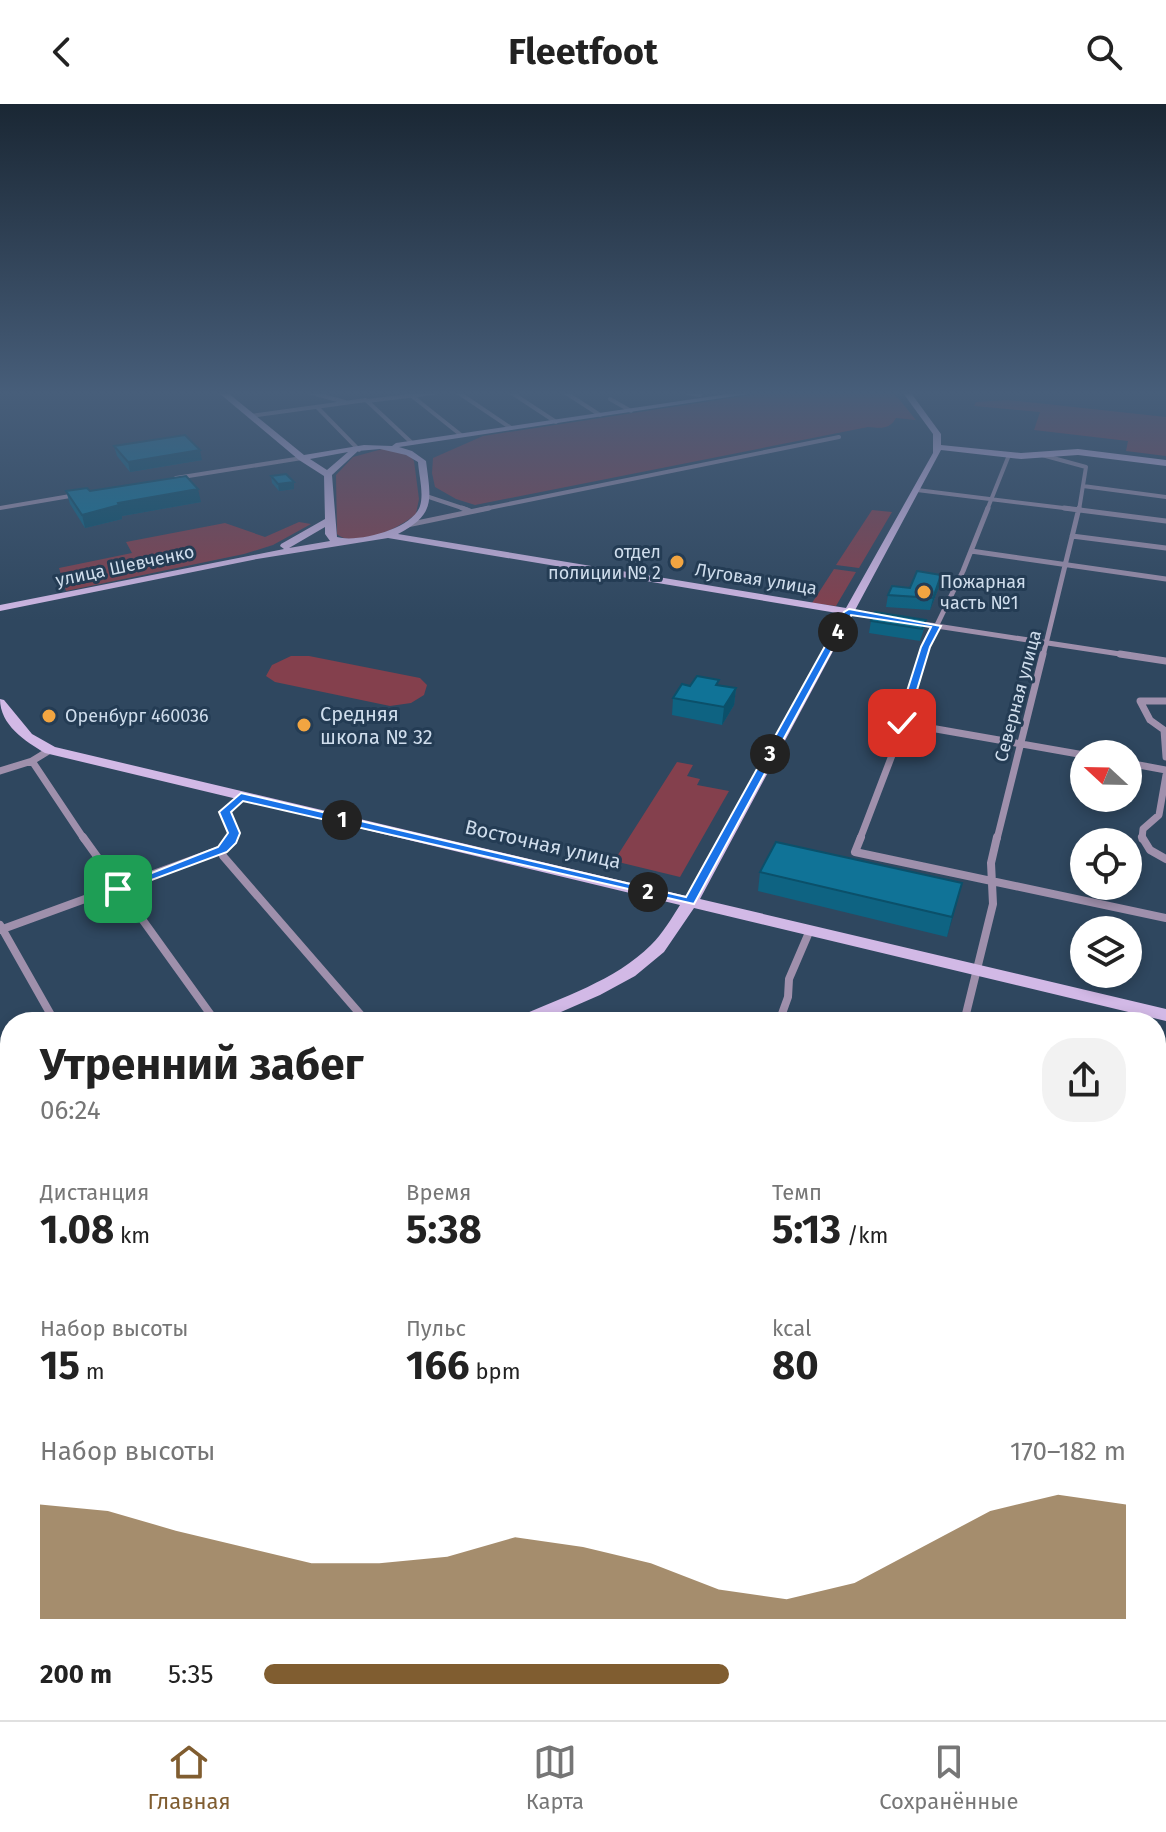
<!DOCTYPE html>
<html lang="ru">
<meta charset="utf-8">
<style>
:root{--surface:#fff;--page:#f2f2f2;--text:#222;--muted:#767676;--line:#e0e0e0;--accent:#805d30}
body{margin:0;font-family:"Fira Sans",sans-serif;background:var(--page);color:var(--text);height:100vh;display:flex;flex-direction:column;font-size:30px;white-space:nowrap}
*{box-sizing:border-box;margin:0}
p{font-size:26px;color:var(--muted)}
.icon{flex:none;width:44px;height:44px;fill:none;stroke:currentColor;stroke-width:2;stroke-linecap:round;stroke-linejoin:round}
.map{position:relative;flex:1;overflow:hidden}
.sheet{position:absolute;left:0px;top:908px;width:1166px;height:708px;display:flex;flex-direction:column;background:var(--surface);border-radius:32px 32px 0 0;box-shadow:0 4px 12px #0003}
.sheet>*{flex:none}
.needle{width:52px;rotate:292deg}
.controls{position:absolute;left:1070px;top:636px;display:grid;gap:16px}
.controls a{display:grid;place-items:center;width:72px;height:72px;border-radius:50%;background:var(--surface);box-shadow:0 4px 12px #0003;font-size:40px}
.pin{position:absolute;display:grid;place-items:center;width:68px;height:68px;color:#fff;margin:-34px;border-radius:16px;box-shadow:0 4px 12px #0006}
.km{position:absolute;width:40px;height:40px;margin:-20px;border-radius:50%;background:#222;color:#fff;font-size:22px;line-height:40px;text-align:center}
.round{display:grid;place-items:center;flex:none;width:84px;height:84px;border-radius:32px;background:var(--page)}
.summary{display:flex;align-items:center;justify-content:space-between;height:136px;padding:0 40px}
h1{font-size:44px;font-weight:700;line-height:60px}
.figures{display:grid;grid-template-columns:repeat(3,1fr);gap:12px;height:136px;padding:8px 40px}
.figures div{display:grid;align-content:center}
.figures b{font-size:40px;font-weight:700}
.figures small{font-size:22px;font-weight:400}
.figures p{font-size:22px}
.chart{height:224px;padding:16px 40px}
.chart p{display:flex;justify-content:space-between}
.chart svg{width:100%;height:144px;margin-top:8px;fill:var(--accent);opacity:.7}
ul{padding:0 40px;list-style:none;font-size:26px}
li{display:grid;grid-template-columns:128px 96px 1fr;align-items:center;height:60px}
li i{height:20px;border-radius:10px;background:var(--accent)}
header{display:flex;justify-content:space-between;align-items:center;height:104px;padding:0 40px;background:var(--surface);font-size:36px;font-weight:700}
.menu{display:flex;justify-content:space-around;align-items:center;height:112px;border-top:2px solid var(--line);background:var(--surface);font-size:22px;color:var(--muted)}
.menu a{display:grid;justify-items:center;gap:4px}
.menu .on{color:var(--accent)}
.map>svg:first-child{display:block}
.green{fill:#84404d}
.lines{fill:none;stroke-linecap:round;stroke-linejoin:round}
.street-far4{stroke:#9f90ac;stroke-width:4}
.street-far3{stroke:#9f90ac;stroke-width:5}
.street-far2{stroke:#9f90ac;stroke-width:7}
.street-far1{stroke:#9f90ac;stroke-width:8}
.street{stroke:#9f90ac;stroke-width:13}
.secondary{fill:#d2b9e6;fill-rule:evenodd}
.wall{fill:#0e6382}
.shaded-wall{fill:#0b506a}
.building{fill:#107397;stroke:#0b506a;stroke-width:2}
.route{fill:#1a73e8;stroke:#fff;stroke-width:2}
.poi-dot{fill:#f2a541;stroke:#243c54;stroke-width:3}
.labels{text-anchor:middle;stroke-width:6;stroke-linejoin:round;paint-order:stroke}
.far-poi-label{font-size:18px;fill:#cfddec;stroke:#243c54;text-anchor:start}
.far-street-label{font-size:18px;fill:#cfddec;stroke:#243c54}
.poi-label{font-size:20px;fill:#cfddec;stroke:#243c54;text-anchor:start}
.street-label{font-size:20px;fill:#cfddec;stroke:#243c54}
</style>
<header><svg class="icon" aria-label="back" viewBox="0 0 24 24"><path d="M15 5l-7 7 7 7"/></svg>Fleetfoot<svg class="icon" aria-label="search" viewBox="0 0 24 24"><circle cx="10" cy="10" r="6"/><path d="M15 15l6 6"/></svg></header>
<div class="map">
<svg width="1166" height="1616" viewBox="0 0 1166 1616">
<rect width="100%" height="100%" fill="#2f475f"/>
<path class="green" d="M763,289H894L916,316L896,314C889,326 881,324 868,323L475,401L456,395L435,383L432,369L433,354L483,332Z
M1008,296L1166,313V352L1126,347L1128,337L1034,326L1040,308L974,302L976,298Z
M386,344L410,352L414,357L419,395L416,410C400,424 355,446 337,430L336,371L353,353Z
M872,406L892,408L859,464L836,461Z
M299,418L311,420L273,441L244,450L66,487L59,464L132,449L126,438L225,419L265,433Z
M834,465L856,468L836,502L812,499Z
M291,552H309L420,574L427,581L424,591L411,599L390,602L275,578L266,572L272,561Z
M677,658L693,661L687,672L700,675L697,681L729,687L680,773L614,757Z"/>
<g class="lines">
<path class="street-far4" d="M312,289L345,298
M459,289L511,324
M512,289L556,318
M566,289L600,311
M687,289L700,291
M412,292L461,331
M610,295L631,307
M366,296L412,339
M367,297L433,289
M317,303L359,346
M250,312L366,296
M1042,351L1086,363L1079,406
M176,374L302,354
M1083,382L1166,393
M917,386L1080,406
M426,392L468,406
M0,404L76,391
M479,406L839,333
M987,406L1009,351"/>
<path class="street-far3" d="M462,404L470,407
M1064,404L1166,417
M407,421L489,404
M1072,432L1166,444
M971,447L1166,475
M849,508L883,513
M917,519L1133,552
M922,552L963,467L988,404
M1043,552L1079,404"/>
<path class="street-far2" d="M1120,550L1166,557
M1166,597H1140L1150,616L1164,626L1166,653
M902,619L1084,651
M50,646L32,657L84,735
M1128,659L1166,666
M0,667L32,657
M230,735L231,724L225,708L241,693
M860,735L899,633L923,550
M997,735L1043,550
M1142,735L1143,725L1159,711L1166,671"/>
<path class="street-far1" d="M83,733L216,918
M861,733L855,748L1166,814
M1142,733L1150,746L1166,755
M222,745L223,752L367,918
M0,821L55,918
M0,826L222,745L231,733
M779,918L788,893L789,875L810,826
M964,918L993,800L991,759L997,733"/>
<path class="street" d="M795,1616L797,1606"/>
<path class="secondary" d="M219,289H228L304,351L364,341L392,342L396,339L734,289H755L399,343L412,347L426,357C431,396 436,410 398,430L846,504L933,349V330L903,289H911L941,330V341L1021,349L1078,345L1166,356V362L1078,351L1021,355L941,346L700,795L1166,905V917L694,804L664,848L635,872L600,891L538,918H513L516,914C562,893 615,877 651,841C663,829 671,815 680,801L45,649C25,637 0,621 0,595L4,596L32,630L55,643L686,792L843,510L388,434L257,455L0,507V501L284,445L280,442L281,440L325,415L324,372L299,356ZM380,345L406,351L418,358C419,372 424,389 420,402C413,425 357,439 337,433L332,371L358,347ZM348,348L327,366L310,355ZM325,423V430L330,437L289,444Z
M10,1153V1172L0,1176V1157Z
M0,1303L10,1306V1329L0,1326Z
M646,1606H695L699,1616H651Z"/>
</g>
<path class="wall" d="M114,342L202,356L130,368L117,352Z
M271,372L294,378V385L279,387L272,379Z
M66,387H90L201,398L122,412V415L85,424L70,400Z
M941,471L939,483L930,506L886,503L888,491L910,484Z
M926,516L923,528L920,537L869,529L871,517Z
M719,581L736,584L734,601L722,621L672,611L673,594L690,582Z
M760,768L962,779L947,833L758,787Z"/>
<path class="shaded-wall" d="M200,346L202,356L130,368L128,358Z
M294,378V385L279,387L278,380Z
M198,385L201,398L122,412V415L85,424L82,411L118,399Z
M941,471L939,483L930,506L933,494Z
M736,584L734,601L722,621L724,603Z
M962,779L957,799L947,833L952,813Z"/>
<path class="building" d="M185,331L200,346L128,358L114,342Z
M286,370L294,378L278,380L271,372Z
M186,372L198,385L118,399L119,401L82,411L66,387L87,384L90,387Z
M917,467L941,471L933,494L888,491L892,482L910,484Z
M875,508L926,516L922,525L871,517Z
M697,572L719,576L716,581L736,584L724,603L673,594L682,580L690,582Z
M776,738L962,779L952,813L760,768Z"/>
<linearGradient id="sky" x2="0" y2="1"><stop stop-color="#1a2734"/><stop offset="0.56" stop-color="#475e7a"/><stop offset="1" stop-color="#475e7a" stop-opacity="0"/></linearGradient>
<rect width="1166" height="516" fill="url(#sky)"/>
<path class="route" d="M849,505L941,522L930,543L907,619L902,622L897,619L921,543L931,523L851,511L694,800L243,697L231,708L240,729L236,739L227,748L122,787L111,785L218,743L228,729L219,708L241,689L686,793L844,508Z"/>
<g class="poi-dot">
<circle cx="677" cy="458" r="8"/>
<circle cx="924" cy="488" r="8"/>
<circle cx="49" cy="612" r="8"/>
<circle cx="304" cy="621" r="8"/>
</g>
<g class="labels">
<g class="far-poi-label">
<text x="661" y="454" text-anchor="end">отдел<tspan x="661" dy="21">полиции № 2</tspan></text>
<text x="940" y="484">Пожарная<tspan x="940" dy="21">часть №1</tspan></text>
<text x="65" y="618">Оренбург 460036</text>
</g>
<g class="far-street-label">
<text transform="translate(125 462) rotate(-12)" y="6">улица Шевченко</text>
<text transform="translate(756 475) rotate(9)" y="6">Луговая улица</text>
<text transform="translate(1018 592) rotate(-75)" y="6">Северная улица</text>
</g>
<g class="poi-label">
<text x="320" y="617">Средняя<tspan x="320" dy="23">школа № 32</tspan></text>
</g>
<g class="street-label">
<text transform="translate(543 740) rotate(13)" y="7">Восточная улица</text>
</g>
</g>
</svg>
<div class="controls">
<a><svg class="needle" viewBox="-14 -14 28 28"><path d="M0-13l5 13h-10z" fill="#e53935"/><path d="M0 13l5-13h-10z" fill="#767676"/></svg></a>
<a><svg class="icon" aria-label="locate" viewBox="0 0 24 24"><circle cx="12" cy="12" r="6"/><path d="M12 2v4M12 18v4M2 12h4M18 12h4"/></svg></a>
<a><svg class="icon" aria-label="layers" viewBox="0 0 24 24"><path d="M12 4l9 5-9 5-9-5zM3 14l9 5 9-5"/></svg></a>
</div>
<div class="pin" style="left:118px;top:785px;background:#1e9e55"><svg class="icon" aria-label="arrive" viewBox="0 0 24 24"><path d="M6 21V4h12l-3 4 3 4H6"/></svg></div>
<div class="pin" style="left:902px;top:619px;background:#d93025"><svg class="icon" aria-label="check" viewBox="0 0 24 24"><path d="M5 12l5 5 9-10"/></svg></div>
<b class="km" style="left:342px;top:716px">1</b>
<b class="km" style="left:648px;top:788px">2</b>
<b class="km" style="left:770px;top:650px">3</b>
<b class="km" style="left:838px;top:528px">4</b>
<section class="sheet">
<div class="summary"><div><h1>Утренний забег</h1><p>06:24</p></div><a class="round"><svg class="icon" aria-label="share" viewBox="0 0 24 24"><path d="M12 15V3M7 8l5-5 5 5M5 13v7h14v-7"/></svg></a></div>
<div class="figures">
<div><p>Дистанция</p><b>1.08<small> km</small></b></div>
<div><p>Время</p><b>5:38</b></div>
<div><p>Темп</p><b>5:13<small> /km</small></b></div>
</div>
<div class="figures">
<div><p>Набор высоты</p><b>15<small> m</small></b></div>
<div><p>Пульс</p><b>166<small> bpm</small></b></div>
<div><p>kcal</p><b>80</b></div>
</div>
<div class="chart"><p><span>Набор высоты</span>170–182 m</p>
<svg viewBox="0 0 160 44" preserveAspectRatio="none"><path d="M0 44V9L10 11L20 17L30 22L40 27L50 27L60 25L70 19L80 22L90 27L100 35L110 38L120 33L130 22L140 11L150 6L160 9V44z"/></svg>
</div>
<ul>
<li><b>200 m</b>5:35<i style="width:54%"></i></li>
</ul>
</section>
</div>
<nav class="menu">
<a class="on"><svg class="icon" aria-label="home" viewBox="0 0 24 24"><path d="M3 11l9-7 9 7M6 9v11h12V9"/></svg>Главная</a>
<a><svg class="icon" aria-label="map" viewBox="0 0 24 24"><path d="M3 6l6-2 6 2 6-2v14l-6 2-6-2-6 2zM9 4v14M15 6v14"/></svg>Карта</a>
<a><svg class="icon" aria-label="saved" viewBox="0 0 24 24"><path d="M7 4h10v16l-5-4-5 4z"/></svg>Сохранённые</a>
</nav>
